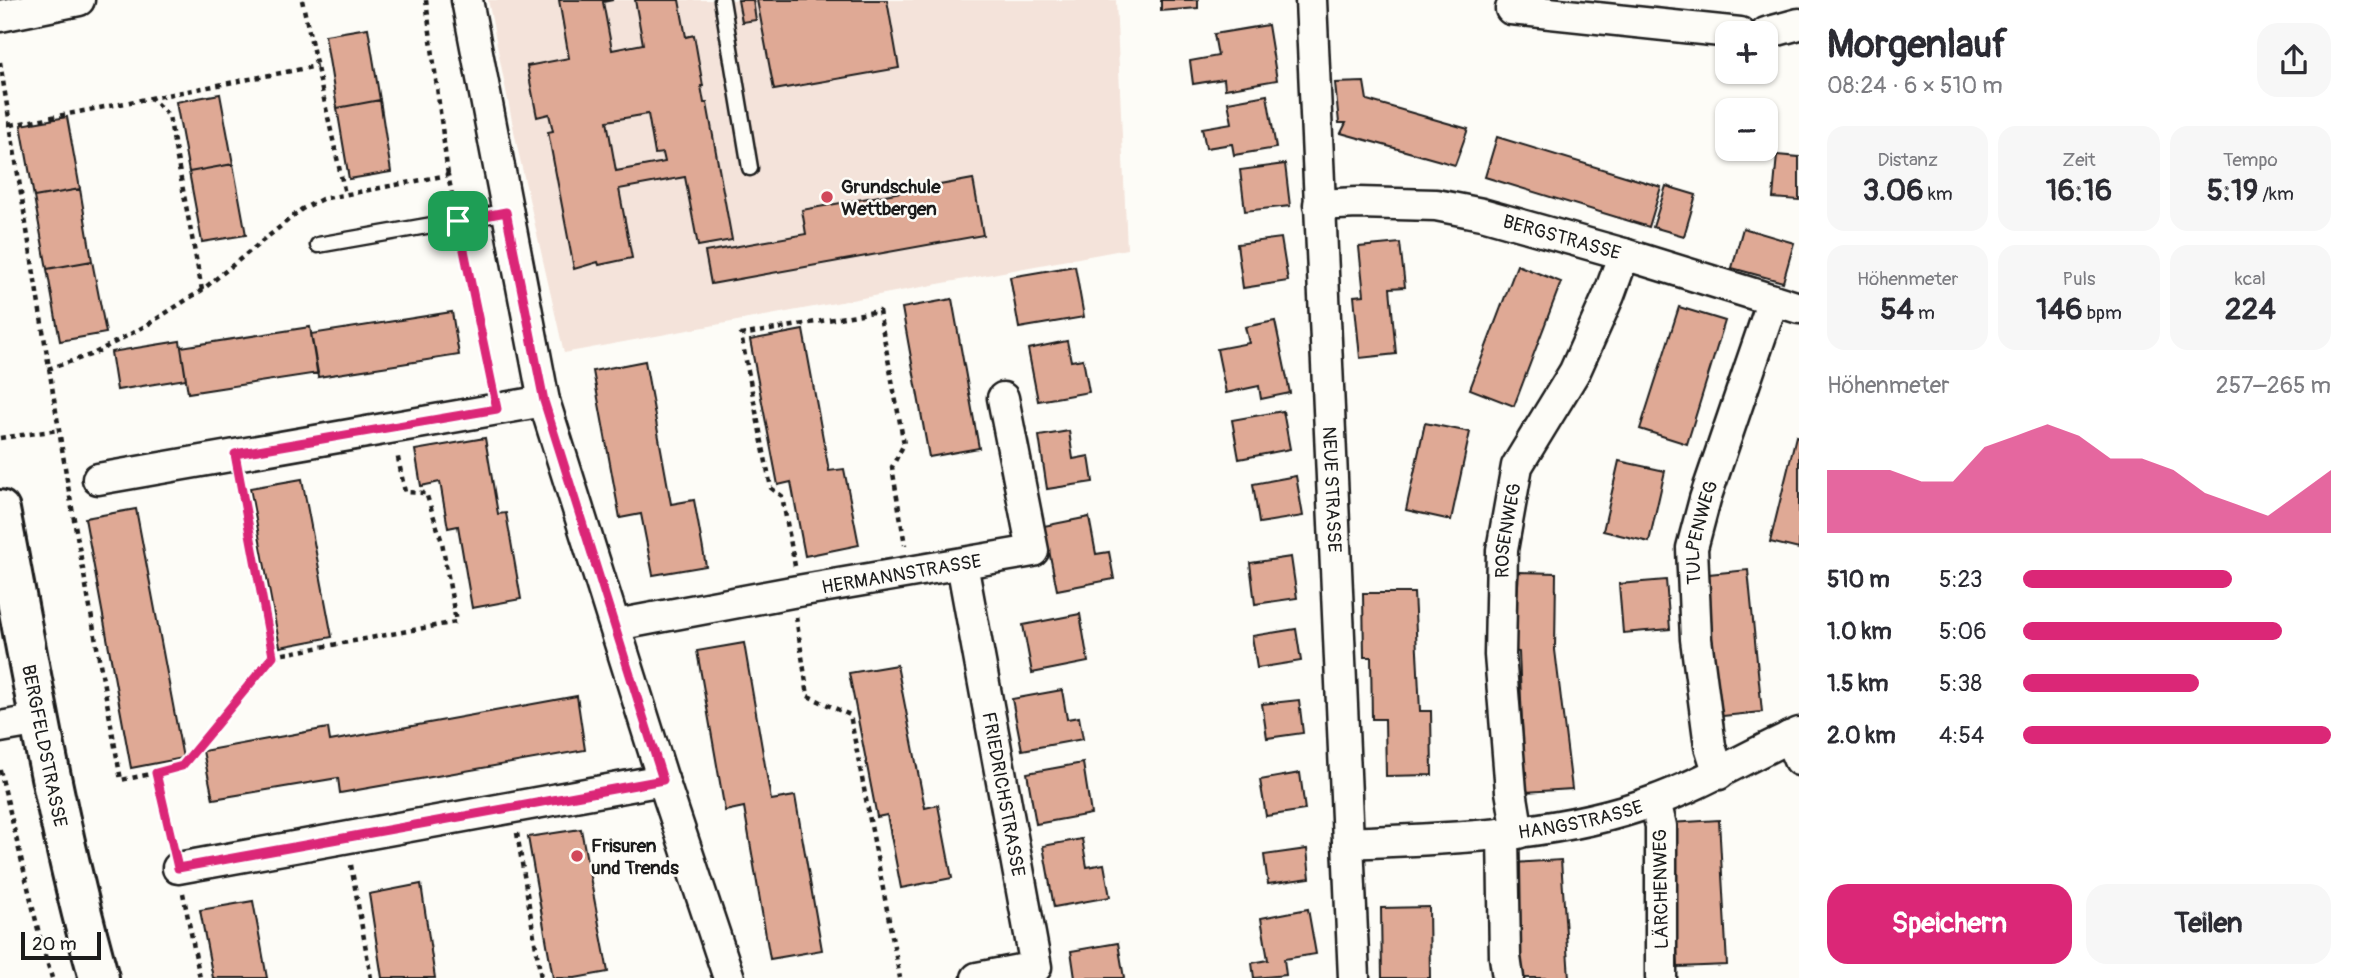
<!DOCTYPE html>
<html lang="de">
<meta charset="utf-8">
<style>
:root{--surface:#fff;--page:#f7f7f7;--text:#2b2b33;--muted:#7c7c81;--accent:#db2777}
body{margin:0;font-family:Pangolin,sans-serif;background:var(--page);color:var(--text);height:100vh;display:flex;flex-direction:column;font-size:26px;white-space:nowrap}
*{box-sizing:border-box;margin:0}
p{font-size:23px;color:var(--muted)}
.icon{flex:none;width:38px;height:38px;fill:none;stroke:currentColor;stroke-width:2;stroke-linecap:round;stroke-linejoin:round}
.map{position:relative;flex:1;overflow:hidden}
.details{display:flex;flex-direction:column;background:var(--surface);width:560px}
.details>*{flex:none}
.controls{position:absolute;left:1715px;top:21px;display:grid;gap:14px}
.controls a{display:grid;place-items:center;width:63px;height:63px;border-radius:14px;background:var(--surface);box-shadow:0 2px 5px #0004;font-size:35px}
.scale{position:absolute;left:21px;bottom:18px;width:80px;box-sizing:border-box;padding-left:7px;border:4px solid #1c1c1c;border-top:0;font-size:19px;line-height:24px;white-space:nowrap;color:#1c1c1c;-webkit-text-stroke:5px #fdfcf7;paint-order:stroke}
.pin{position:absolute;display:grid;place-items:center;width:60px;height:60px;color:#fff;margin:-30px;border-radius:14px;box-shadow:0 4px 10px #0006}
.round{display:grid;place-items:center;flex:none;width:74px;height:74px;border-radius:21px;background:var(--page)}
.head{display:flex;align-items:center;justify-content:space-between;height:119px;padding:0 28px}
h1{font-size:38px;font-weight:700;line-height:52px}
.figures{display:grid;grid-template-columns:repeat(3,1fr);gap:10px;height:119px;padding:7px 28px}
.figures div{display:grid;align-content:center;border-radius:18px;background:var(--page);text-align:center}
.figures b{font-size:30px;font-weight:700}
.figures small{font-size:19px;font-weight:400}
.figures p{font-size:19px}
.chart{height:196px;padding:14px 28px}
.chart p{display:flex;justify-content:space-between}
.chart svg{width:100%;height:126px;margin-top:7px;fill:var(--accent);opacity:.7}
.button{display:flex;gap:14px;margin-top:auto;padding:14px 28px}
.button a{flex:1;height:80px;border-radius:21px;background:var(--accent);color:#fff;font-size:28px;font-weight:700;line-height:80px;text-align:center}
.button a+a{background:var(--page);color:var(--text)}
ul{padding:0 28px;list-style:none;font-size:23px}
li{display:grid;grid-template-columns:112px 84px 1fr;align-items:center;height:52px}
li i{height:18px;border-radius:9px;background:var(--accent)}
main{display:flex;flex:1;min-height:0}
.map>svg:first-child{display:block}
.built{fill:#f4e3da}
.building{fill:#dfa995;stroke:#1c1c1c;stroke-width:2;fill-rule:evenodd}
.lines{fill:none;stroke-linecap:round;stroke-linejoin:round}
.lane-casing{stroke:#1c1c1c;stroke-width:19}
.street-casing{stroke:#1c1c1c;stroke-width:35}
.secondary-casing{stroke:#1c1c1c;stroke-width:44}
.path{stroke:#1c1c1c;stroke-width:4.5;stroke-dasharray:5 5;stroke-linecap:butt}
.lane{stroke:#fdfcf7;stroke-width:14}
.street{stroke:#fdfcf7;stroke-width:30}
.secondary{stroke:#fdfcf7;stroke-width:38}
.route-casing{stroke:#fff;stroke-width:14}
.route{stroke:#db2777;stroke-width:9}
.poi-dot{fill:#d1495b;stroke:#fdfcf7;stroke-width:2.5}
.labels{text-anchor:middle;stroke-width:5;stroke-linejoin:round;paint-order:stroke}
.poi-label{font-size:19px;font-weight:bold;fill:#1c1c1c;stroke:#fdfcf7;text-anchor:start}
.street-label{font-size:19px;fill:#1c1c1c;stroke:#fdfcf7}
</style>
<main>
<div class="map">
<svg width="1799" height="978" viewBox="0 0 1799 978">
<rect width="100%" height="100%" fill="#fdfcf7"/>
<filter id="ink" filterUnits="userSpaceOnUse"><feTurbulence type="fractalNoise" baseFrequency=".0143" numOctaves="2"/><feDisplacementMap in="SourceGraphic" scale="14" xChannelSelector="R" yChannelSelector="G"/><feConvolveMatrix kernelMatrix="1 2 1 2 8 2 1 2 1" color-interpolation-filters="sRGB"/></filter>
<g filter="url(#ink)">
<path class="built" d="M488,0H1116L1127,249L564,353L517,146Z"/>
<path class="building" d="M559,0H613L603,2L612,50L643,44L635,0H679L686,37L694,35L703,86H701L704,103H707L732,240L698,246L685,177L619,189L632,258L599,265L598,262L574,269L548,132L553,131L549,114L537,117L527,66L569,58ZM648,114L655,154L663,153L665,162L616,171L607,121Z
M738,0H753L756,20L742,22Z
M757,0H887L899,68L774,90Z
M1161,0H1198V8L1161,11Z
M1268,25L1277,80L1225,89L1224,79L1193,84L1190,61L1218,56L1214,34Z
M368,28L380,100L337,108L325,35Z
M1364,82L1367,100L1468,129L1455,165L1341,133L1346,123H1339L1335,83Z
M220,94L233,164L189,172L176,102Z
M1267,95L1276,148L1234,155L1232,144L1206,148L1202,128L1232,123L1228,102Z
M380,100L391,172L349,179L337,108Z
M67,117L80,189L34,197L21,125Z
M1497,137L1661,187L1649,227L1485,177Z
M1777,155L1799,157V200L1773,198Z
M233,164L246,235L202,242L189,172Z
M1285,164L1290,206L1245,211L1240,170Z
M973,179L983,235L711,284L705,252L806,234L802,210Z
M1666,186L1696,195L1684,236L1653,227Z
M80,189L92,261L47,269L34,197Z
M1743,228L1794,243L1783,282L1732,268Z
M1281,238L1288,281L1243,288L1237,244Z
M1400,243L1405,287L1390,288L1396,354L1360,358L1354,296L1364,295L1359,247Z
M92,261L106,333L60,341L47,269Z
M1517,265L1561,282L1514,406L1470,389Z
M1075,266L1084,317L1019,328L1010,277Z
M952,299L979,448L929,457L902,308Z
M1679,307L1725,321L1687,444L1640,429Z
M452,312L459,355L318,377L311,334Z
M1275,321L1290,393L1261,399L1259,386L1226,393L1217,349L1249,343L1245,327Z
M310,327L318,373L188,393L181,347Z
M803,330L829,471L844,469L859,545L805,556L791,482L778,485L750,340Z
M180,341L186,379L117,390L111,352Z
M1067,341L1071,361L1083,359L1089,392L1038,401L1028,349Z
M645,361L671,504L694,500L706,566L653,575L641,514L620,518L593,371Z
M1283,411L1290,449L1239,459L1232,420Z
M1425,423L1470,432L1451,520L1406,510Z
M1069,431L1073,459L1089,456L1093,482L1047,489L1039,436Z
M1796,436L1799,437V549L1770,542Z
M485,438L498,514L506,513L521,599L472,608L458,526L448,528L440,482L421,486L415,450Z
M1619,461L1665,471L1649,542L1603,531Z
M1296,476L1303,516L1259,523L1253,484Z
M302,479L332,637L280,647L250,488Z
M136,509L183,758L131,768L85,518Z
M1089,517L1096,554L1109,552L1114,579L1057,590L1044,526Z
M1291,557L1297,598L1255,604L1250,563Z
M1748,570L1762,712L1713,717L1699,575Z
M1519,572L1556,573L1555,650L1572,789L1525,792L1519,652L1513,651Z
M1666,580L1670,629L1623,633L1619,584Z
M1363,593H1414L1420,711H1431L1432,775L1386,776L1385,719H1372L1371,657H1364Z
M1080,614L1088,662L1032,673L1023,625Z
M1296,629L1301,661L1257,668L1252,636Z
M744,643L771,800L795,796L822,950L770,959L744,807L725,811L697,651Z
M897,665L925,808L938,805L952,878L901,888L887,815L877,817L849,673Z
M1062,690L1067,719L1079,717L1083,739L1022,750L1012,699Z
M577,696L585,750L340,793L338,778L213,799L203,751L328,728L330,741Z
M1299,700L1303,733L1267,738L1262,704Z
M1083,763L1091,814L1036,824L1027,773Z
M1300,773L1305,810L1266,816L1260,780Z
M1719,820L1727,965L1678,967L1670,823Z
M581,829L608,972L575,978H553L528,837Z
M1082,839L1087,867L1104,864L1110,897L1054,907L1043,846Z
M1307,849L1310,878L1268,884L1264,855Z
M1561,860L1569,978H1521L1513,863Z
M421,884L435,978H382L369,894Z
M253,901L267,978H213L200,910Z
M1429,907L1430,978H1382L1381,908Z
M1308,909L1316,954L1284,959L1286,975L1254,978L1252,963L1268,960L1261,918Z
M1118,943L1124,978H1075L1071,951Z"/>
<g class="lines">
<defs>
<path id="lane" d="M722,0L750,168
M318,245L506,212"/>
<g id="street">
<path d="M467,0L544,401L663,780L729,978"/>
<path id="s1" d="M1311,0L1354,978"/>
<path d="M1511,9L1740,33"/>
<path d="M0,16L79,0"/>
<path d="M1766,33L1799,24"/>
<path id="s2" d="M1319,205L1357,203L1436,205L1482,214L1624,254L1799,308"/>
<path d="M98,479L544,401"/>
<path id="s3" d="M962,564L1036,967L977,978"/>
<path id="s4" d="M616,625L792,592L1033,551L1003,398"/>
<path d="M0,727L40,720"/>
<path d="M1789,737L1799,760"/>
<path id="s5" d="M1719,774L1710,746L1696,639L1692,548L1705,499L1773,300"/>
<path d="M1655,801L1661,826V978"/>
<path id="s6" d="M1518,833L1511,791L1500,655L1502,550L1517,466L1575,371L1609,295L1624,254"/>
<path d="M1503,835L1505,957L1508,978"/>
<path id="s7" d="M1348,843C1451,838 1556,837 1654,801C1705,783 1750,754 1799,733"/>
<path d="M178,868L663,780"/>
</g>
<g id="secondary">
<path id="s8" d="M0,510C30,667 56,825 99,978"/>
</g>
</defs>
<use href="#lane" class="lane-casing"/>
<use href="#street" class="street-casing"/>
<use href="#secondary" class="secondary-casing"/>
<path class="path" d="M302,0L345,194
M426,0L448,175
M0,62L68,486L121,780L156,773L172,843
M11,125L151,98
M462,240L491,382
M202,290L169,116L151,98L317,66
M48,369L93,354L147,325L202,290L302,209L322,199L448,175L454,204
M0,438L59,430
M240,482L273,656
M795,566L782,496L771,488L741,335L879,311L904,444L892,467L905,545
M796,617L808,696L850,715L900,978
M0,770L41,942L52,978
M156,773L182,766L273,656L456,622L442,542L426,493L405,492L397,453
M517,833L541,978
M351,865L371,978
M183,893L200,978"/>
<use href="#lane" class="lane"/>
<use href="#street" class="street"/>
<use href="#secondary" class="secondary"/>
</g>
</g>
<g class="lines" filter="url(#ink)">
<defs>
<path id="route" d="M506,212L544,401L663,780L178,868L156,773L182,766L273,656L235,454L497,409L458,221Z"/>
</defs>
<use href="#route" class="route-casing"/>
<use href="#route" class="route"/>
</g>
<g class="poi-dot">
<circle cx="827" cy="197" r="7"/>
<circle cx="577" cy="856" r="7"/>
</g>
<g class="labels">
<g class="poi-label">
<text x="841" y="193">Grundschule<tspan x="841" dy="22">Wettbergen</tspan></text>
<text x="591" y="852">Frisuren<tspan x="591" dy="22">und Trends</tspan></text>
</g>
<g class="street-label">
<text dy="7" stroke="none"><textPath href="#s2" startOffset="247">BERGSTRASSE</textPath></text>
<text dy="7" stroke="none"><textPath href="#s1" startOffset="490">NEUE STRASSE</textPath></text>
<text dy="7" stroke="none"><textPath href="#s6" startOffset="304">ROSENWEG</textPath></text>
<text dy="7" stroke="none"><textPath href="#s5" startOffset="245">TULPENWEG</textPath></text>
<text dy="7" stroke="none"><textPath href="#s4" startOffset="290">HERMANNSTRASSE</textPath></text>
<text dy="7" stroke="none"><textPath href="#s8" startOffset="240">BERGFELDSTRASSE</textPath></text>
<text dy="7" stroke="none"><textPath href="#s3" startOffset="234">FRIEDRICHSTRASSE</textPath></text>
<text dy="7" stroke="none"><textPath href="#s7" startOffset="234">HANGSTRASSE</textPath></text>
<text transform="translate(1660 889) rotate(-91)" y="7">LÄRCHENWEG</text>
</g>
</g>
</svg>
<div class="controls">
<a>+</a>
<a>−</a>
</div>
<div class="scale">20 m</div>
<div class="pin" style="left:458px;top:221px;background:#1e9e55"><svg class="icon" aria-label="arrive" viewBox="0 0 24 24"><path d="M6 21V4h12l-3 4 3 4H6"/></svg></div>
</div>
<section class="details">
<div class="head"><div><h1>Morgenlauf</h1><p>08:24 · 6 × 510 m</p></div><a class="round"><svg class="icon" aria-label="share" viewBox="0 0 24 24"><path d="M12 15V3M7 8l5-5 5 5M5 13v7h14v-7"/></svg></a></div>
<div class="figures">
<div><p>Distanz</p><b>3.06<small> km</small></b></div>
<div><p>Zeit</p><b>16:16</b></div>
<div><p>Tempo</p><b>5:19<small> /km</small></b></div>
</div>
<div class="figures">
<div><p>Höhenmeter</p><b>54<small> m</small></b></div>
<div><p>Puls</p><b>146<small> bpm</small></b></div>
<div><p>kcal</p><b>224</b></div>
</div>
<div class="chart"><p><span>Höhenmeter</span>257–265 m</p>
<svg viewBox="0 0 160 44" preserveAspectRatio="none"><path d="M0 44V22L10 22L20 22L30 26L40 26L50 14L60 10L70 6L80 10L90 18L100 18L110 22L120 30L130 34L140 38L150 30L160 22V44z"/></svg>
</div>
<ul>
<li><b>510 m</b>5:23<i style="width:68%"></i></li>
<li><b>1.0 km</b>5:06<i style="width:84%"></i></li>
<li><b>1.5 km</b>5:38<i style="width:57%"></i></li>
<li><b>2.0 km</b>4:54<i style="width:100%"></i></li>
</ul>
<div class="button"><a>Speichern</a><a>Teilen</a></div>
</section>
</main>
